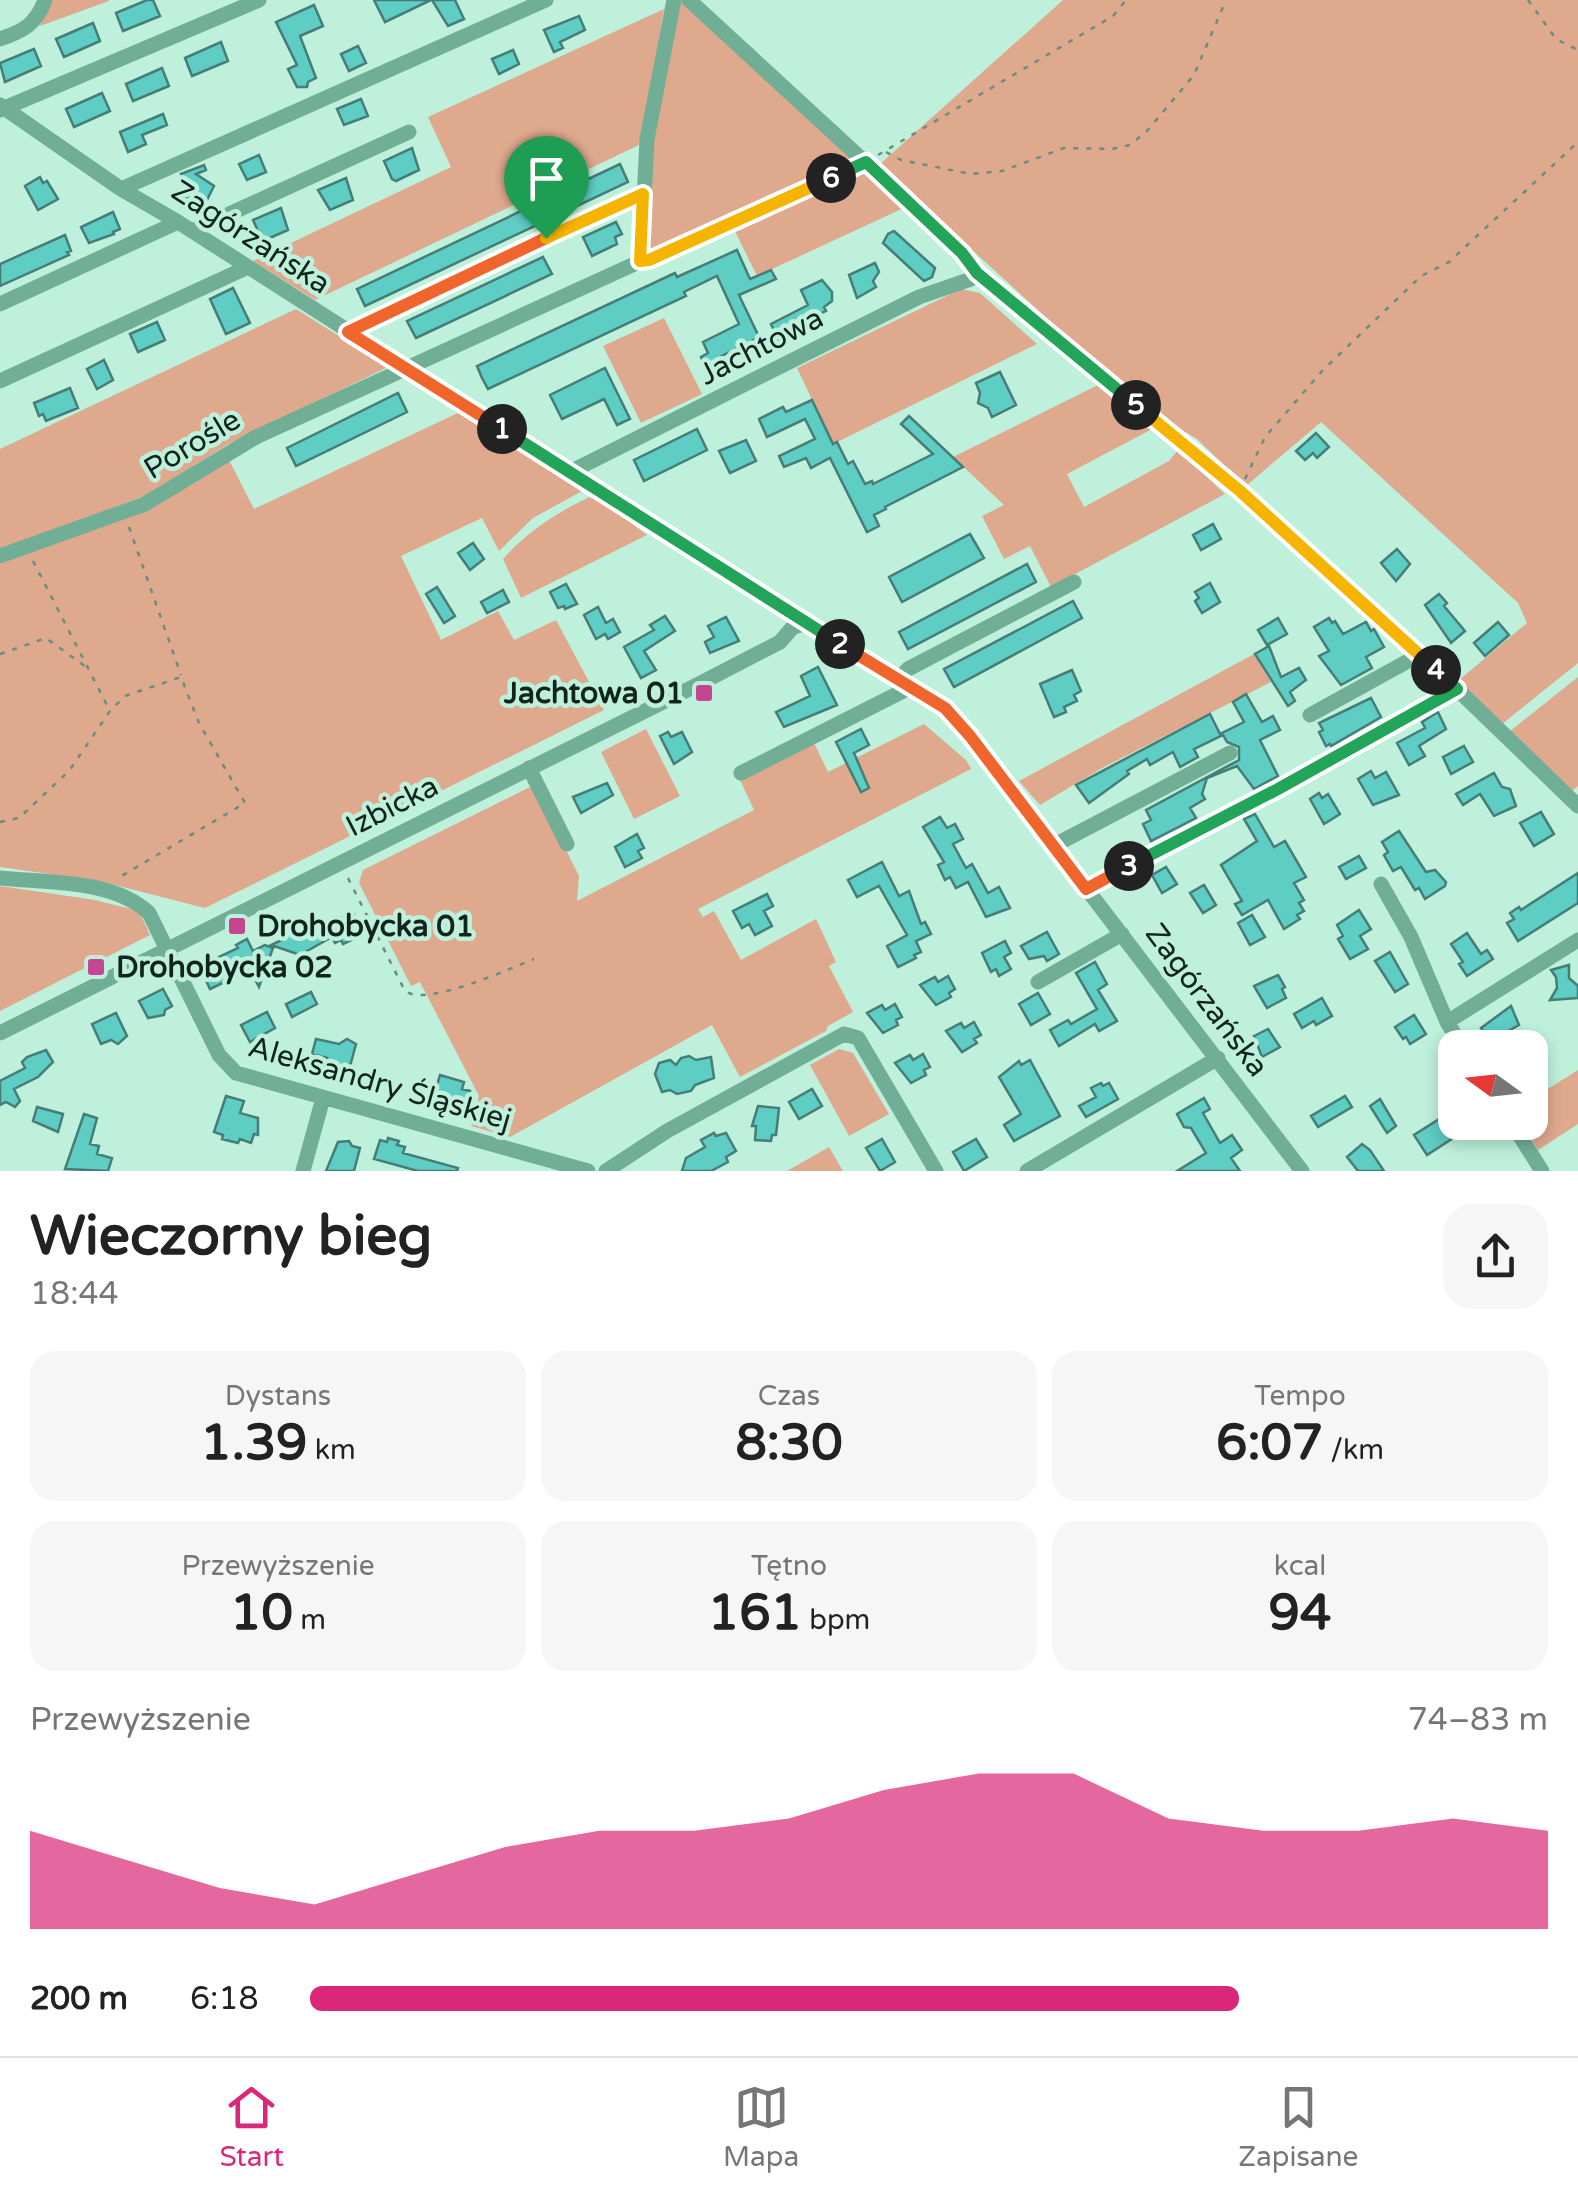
<!DOCTYPE html>
<html lang="pl">
<meta charset="utf-8">
<style>
:root{--surface:#fff;--page:#f6f6f6;--text:#222;--muted:#767676;--line:#e0e0e0;--accent:#db2777}
body{margin:0;font-family:"Varela Round",sans-serif;background:var(--page);color:var(--text);height:100vh;display:flex;flex-direction:column;font-size:38px;white-space:nowrap}
*{box-sizing:border-box;margin:0}
p{font-size:32px;color:var(--muted)}
.icon{flex:none;width:55px;height:55px;fill:none;stroke:currentColor;stroke-width:2;stroke-linecap:round;stroke-linejoin:round}
.map{position:relative;height:1171px;overflow:hidden}
.sheet{display:flex;flex-direction:column;background:var(--surface);flex:1}
.sheet>*{flex:none}
.needle{width:65px;rotate:285deg}
.buttons{position:absolute;left:1438px;top:1030px;display:grid;gap:20px}
.buttons a{display:grid;place-items:center;width:110px;height:110px;border-radius:20px;background:var(--surface);box-shadow:0 5px 15px #0003;font-size:50px}
.pin{position:absolute;display:grid;place-items:center;width:85px;height:85px;color:#fff;margin:-102px -42px;border-radius:50% 50% 50% 0;rotate:-45deg;box-shadow:0 0 10px #0007}
.pin .icon{rotate:45deg}
.km{position:absolute;width:50px;height:50px;margin:-25px;border-radius:50%;background:#222;color:#fff;font-size:28px;line-height:50px;text-align:center}
.round{display:grid;place-items:center;flex:none;width:105px;height:105px;border-radius:30px;background:var(--page)}
.summary{display:flex;align-items:center;justify-content:space-between;height:170px;padding:0 30px}
h1{font-size:55px;font-weight:800;line-height:75px}
.figures{display:grid;grid-template-columns:repeat(3,1fr);gap:15px;height:170px;padding:10px 30px}
.figures div{display:grid;align-content:center;border-radius:25px;background:var(--page);text-align:center}
.figures b{font-size:50px;font-weight:800}
.figures small{font-size:28px;font-weight:400}
.figures p{font-size:28px}
.chart{height:280px;padding:20px 30px}
.chart p{display:flex;justify-content:space-between}
.chart svg{width:100%;height:180px;margin-top:10px;fill:var(--accent);opacity:.7}
ul{padding:0 30px;list-style:none;font-size:32px}
li{display:grid;grid-template-columns:160px 120px 1fr;align-items:center;height:75px}
li i{height:25px;border-radius:12px;background:var(--accent)}
.tabs{display:flex;justify-content:space-around;align-items:center;height:140px;border-top:2px solid var(--line);background:var(--surface);font-size:28px;color:var(--muted)}
.tabs a{display:grid;justify-items:center;gap:5px}
.tabs .active{color:var(--accent)}
.map>svg:first-child{display:block}
.green{fill:#dfa98e}
.building{fill:#5ecdc4;stroke:#467d77;stroke-width:2.5}
.lines{fill:none;stroke-linecap:round;stroke-linejoin:round}
.path{stroke:#6a8d7f;stroke-width:2.5;stroke-dasharray:5 8;stroke-linecap:butt}
.minor{stroke:#71ae96;stroke-width:15}
.split-1-casing{stroke:#fff;stroke-width:20}
.split-2-casing{stroke:#fff;stroke-width:20}
.split-3-casing{stroke:#fff;stroke-width:20}
.split-4-casing{stroke:#fff;stroke-width:20}
.split-5-casing{stroke:#fff;stroke-width:20}
.split-6-casing{stroke:#fff;stroke-width:20}
.split-7-casing{stroke:#fff;stroke-width:20}
.split-1{stroke:#f0652b;stroke-width:12}
.split-2{stroke:#22a559;stroke-width:12}
.split-3{stroke:#f0652b;stroke-width:12}
.split-4{stroke:#22a559;stroke-width:12}
.split-5{stroke:#f5b400;stroke-width:12}
.split-6{stroke:#22a559;stroke-width:12}
.split-7{stroke:#f5b400;stroke-width:12}
.poi-dot{fill:#c54590;stroke:#bef0db;stroke-width:4}
.labels{text-anchor:middle;stroke-width:9;stroke-linejoin:round;paint-order:stroke}
.street-label{font-size:30px;fill:#11251e;stroke:#bef0db}
.poi-label{font-size:30px;font-weight:bold;fill:#11251e;stroke:#bef0db;text-anchor:start}
</style>
<div class="map">
<svg width="1578" height="1171" viewBox="0 0 1578 1171">
<rect width="100%" height="100%" fill="#bef0db"/>
<path class="green" d="M50,0H109V1L40,26Z
M1063,0H1578V663L1502,724L1458,681L1527,623L1518,603L1321,422L1246,486L1197,439L1161,417L1062,332L879,165Z
M683,1L855,160L646,257L654,131L678,5Z
M664,9L641,144L315,300L253,261L451,167L428,117Z
M865,168L908,206L757,276L733,227Z
M961,289L980,293L1037,344L833,444L797,368Z
M296,309L388,367L227,445L147,495L0,550V449Z
M664,318L702,394L641,423L603,346Z
M1102,383L1154,428L1067,474L1084,507L1169,461L1178,450L1225,494L1051,587L1030,546L1004,559L982,516L1004,505L953,457Z
M460,412L584,490L533,518L499,551L482,518L401,556L441,640L498,611L514,640L556,620L604,710L205,908L99,881L0,867V563L228,458L254,509Z
M594,495L647,535L521,598L503,559C529,530 559,511 594,495Z
M1254,654L1271,682L1102,768L1040,805L1019,781Z
M1578,677V786L1572,791L1510,731Z
M924,724L966,760L971,769L698,909L703,917L714,911L741,960L816,919L836,962L829,966L853,1012L828,1026L826,1031L740,1077L712,1025L510,1137L471,1126L479,1096L420,982L411,986L359,883L363,870L534,785L579,876L577,901L754,810L740,780L814,743L828,772Z
M646,729L680,796L634,819L601,752Z
M0,886L95,900L139,911L150,935L0,1011Z
M839,1049L853,1053L889,1114L849,1136L810,1065Z
M1578,1070V1124L1538,1150L1521,1123L1530,1122V1100Z
M829,1147L843,1171H787Z"/>
<path class="building" d="M147,0H153L160,16L123,31L116,13Z
M374,0H431L385,22Z
M432,0H455L464,19L448,26Z
M314,5L323,26L300,36L316,78L308,82L307,87H297L288,69L297,65L276,22Z
M579,16L585,30L560,42L563,48L554,52L544,30Z
M93,23L100,41L64,57L56,39Z
M221,42L228,61L192,76L185,58Z
M358,46L366,63L349,71L341,54Z
M34,49L41,66L5,82L0,63Z
M513,50L519,64L499,74L492,59Z
M162,68L169,86L133,101L126,84Z
M102,93L110,111L74,127L66,109Z
M361,99L368,116L344,125L337,109Z
M163,114L167,125L142,135L146,144L128,152L120,132Z
M412,148L419,170L396,181L392,179L384,161Z
M259,155L266,172L247,180L239,164Z
M620,164L628,182L365,306L357,289Z
M204,165L206,170L196,174L214,186L206,202L198,207L183,196L188,189L181,174Z
M40,177L43,183L47,181L58,199L38,210L25,186Z
M346,178L353,200L330,210L318,190Z
M281,208L288,230L265,240L261,238L253,220Z
M113,212L120,229L113,232L114,234L89,243L81,227Z
M616,222L622,234L615,237L617,244L592,256L583,237Z
M894,231L935,268L932,277L924,281L883,243L888,234Z
M65,235L71,251L67,252L69,255L0,286V264Z
M737,250L750,279L771,270L776,279L739,295L759,337L716,359L721,369L709,375L701,357L708,353L703,342L739,324L717,276L684,292L686,296L488,389L482,378L477,366L675,273L677,277Z
M543,257L552,274L416,338L407,321Z
M875,263L879,272L873,281L876,287L857,298L849,275Z
M822,280L832,292V301L824,307L826,311L802,322L807,331L779,341L771,324L808,305L801,290Z
M233,288L250,323L226,334L210,299Z
M157,322L165,340L138,352L130,334Z
M104,360L113,380L97,389L87,369Z
M605,368L630,419L617,425L604,399L562,419L550,395Z
M1000,372L1016,405L992,417L988,408L978,403L980,393L976,383Z
M70,388L78,408L46,421L43,414L39,416L34,403Z
M398,393L407,412L296,466L287,448Z
M812,400L833,444L837,442L848,464L853,461L865,484L872,481L873,484L933,454L901,424L909,416L963,467L885,507L886,509L874,515L879,526L867,532L830,458L811,468L806,458L784,467L779,456L815,439L805,419L767,437L759,419L783,407L786,412Z
M697,429L707,450L644,481L634,460Z
M1316,433L1329,447L1317,458L1313,453L1305,460L1296,451Z
M746,440L756,461L730,473L719,451Z
M1213,524L1221,539L1201,550L1193,535Z
M970,534L984,558L902,602L889,577Z
M473,543L484,559L470,570L458,553Z
M1397,549L1410,564L1396,581L1381,563Z
M1027,564L1036,582L908,649L899,632Z
M1210,583L1220,602L1202,613L1195,601L1199,598L1195,592Z
M566,584L577,604L565,609L564,606L558,608L550,592Z
M437,587L455,616L444,623L426,594Z
M503,590L509,602L487,613L481,602Z
M1439,594L1447,603L1444,606L1465,631L1451,643L1425,605Z
M1073,601L1082,618L954,687L944,669Z
M598,607L606,623L613,619L620,632L608,639L605,634L596,639L584,615Z
M665,616L675,631L644,651L656,670L641,678L624,647L654,630L650,625Z
M726,617L739,641L710,653L705,642L714,637L708,626Z
M1278,618L1287,634L1267,645L1258,630Z
M1329,618L1332,623L1335,621L1343,634L1366,622L1371,631L1374,629L1384,647L1366,657L1372,668L1341,685L1319,656L1329,651L1314,627Z
M1498,622L1509,635L1485,656L1474,643Z
M1269,646L1281,677L1299,668L1306,680L1290,692L1295,701L1288,706L1255,654Z
M818,667L837,705L784,727L776,712L810,696L801,676Z
M1072,670L1081,691L1074,695L1077,701L1064,707L1066,712L1054,717L1040,684Z
M1246,694L1262,722L1273,716L1280,730L1260,740L1278,776L1254,789L1237,766L1207,778L1202,794L1205,799L1190,808L1196,818L1151,841L1143,824L1151,820L1146,810L1239,760V747L1227,742L1222,733L1244,722L1233,702Z
M1371,698L1381,717L1331,746L1330,744L1326,746L1319,732L1323,730L1319,723Z
M1438,712L1446,729L1419,746L1425,756L1409,765L1397,743L1425,728L1422,722Z
M1210,714L1221,736L1194,749L1198,757L1180,767L1173,752L1150,765L1147,759L1127,771L1129,774L1089,803L1076,785Z
M861,729L869,745L854,753L869,788L861,792L836,742Z
M668,732L671,737L682,732L692,752L674,764L660,736Z
M1464,746L1473,762L1451,774L1443,757Z
M1371,771L1375,778L1386,772L1399,795L1373,805L1358,779Z
M1494,773L1502,787L1510,789L1516,806L1494,816L1480,794L1463,805L1456,794Z
M607,783L613,795L581,813L573,797Z
M1319,793L1322,798L1328,794L1340,814L1324,824L1310,799Z
M1541,812L1554,834L1534,846L1520,823Z
M1255,814L1274,847L1285,841L1306,877L1294,883L1304,900L1299,903L1304,911L1297,915L1300,919L1284,929L1268,900L1242,915L1235,904L1242,901L1221,865L1257,841L1244,819Z
M940,817L947,828L955,824L963,839L953,844L966,868L972,864L988,893L999,887L1010,908L986,917L968,882L956,888L950,877L945,880L938,865L944,862L923,827Z
M1399,831L1426,872L1435,870L1446,882L1445,886L1425,899L1419,888L1415,890L1401,867L1393,871L1384,855L1388,852L1382,842Z
M637,834L644,848L638,851L642,858L625,867L615,847Z
M1359,856L1366,868L1346,879L1339,867Z
M882,862L899,896L909,891L921,924L925,922L931,934L916,941L921,952L914,955L916,958L898,967L887,946L907,935L879,886L857,897L848,880Z
M1166,867L1177,884L1162,893L1152,875Z
M1578,873V903L1518,941L1507,923L1514,919L1510,913L1519,907L1521,910Z
M1204,885L1216,905L1203,913L1190,893Z
M767,894L773,906L764,911L772,926L755,935L749,924L742,928L733,911Z
M1359,910L1371,929L1360,936L1368,949L1350,959L1338,939L1343,936L1337,925Z
M353,912L364,934L343,944L341,940L335,943L332,937L300,955L271,945L286,938L285,932L305,922L312,933Z
M1252,915L1265,937L1250,945L1238,923Z
M1047,932L1059,954L1047,961L1044,956L1029,959L1021,946Z
M1467,933L1481,954L1487,950L1493,959L1467,976L1459,964L1463,962L1451,944Z
M247,939L253,951L265,945L273,948L259,987L250,970L210,989L201,970L206,968L204,964L238,948L236,945Z
M1005,941L1011,953L1004,957L1011,969L999,976L996,969L991,972L982,953Z
M1390,952L1408,984L1395,992L1375,961Z
M1095,962L1107,984L1098,990L1117,1021L1099,1031L1095,1024L1059,1046L1050,1030L1068,1020L1071,1024L1097,1009L1076,973Z
M1569,965V978L1578,986V998L1550,1000L1557,988L1556,977L1551,970Z
M1278,975L1285,987L1282,989L1286,998L1267,1008L1254,986Z
M948,976L955,989L949,993L951,997L936,1005L920,985L935,977L938,982Z
M163,989L172,1006L165,1010L164,1015L148,1018L139,1001Z
M311,992L317,1004L292,1017L286,1004Z
M1038,993L1050,1014L1031,1025L1019,1004Z
M1322,998L1332,1016L1316,1025L1314,1021L1302,1028L1294,1014Z
M895,1004L902,1017L896,1020L898,1025L883,1033L867,1013L882,1005L885,1010Z
M1511,1006L1519,1025L1490,1041L1481,1028Z
M267,1012L275,1028L250,1042L241,1025Z
M116,1013L127,1036L118,1044L111,1040L101,1044L92,1024Z
M1414,1015L1426,1034L1410,1044L1406,1037L1403,1039L1395,1027Z
M974,1022L981,1035L974,1039L977,1043L962,1052L946,1031L961,1023L964,1028Z
M1268,1029L1280,1047L1262,1057L1254,1036Z
M316,1039L339,1044L347,1039L356,1044L349,1070L326,1063L327,1058L312,1054Z
M46,1050L53,1062L38,1077L14,1089L20,1101L15,1107L6,1102L0,1105V1081L25,1068L22,1062L27,1057Z
M923,1054L930,1067L924,1070L926,1075L911,1083L895,1063L910,1055L913,1060Z
M689,1056L696,1060L711,1057L714,1078L695,1085L691,1091L677,1094L670,1090L662,1092L655,1074L659,1063L670,1060L676,1065L681,1058Z
M1030,1060L1060,1116L1014,1141L1004,1125L1021,1114L999,1077L1019,1061L1021,1065Z
M440,1075L464,1082L462,1089L470,1091L466,1105L458,1102L457,1106L433,1099Z
M1101,1083L1103,1086L1109,1083L1118,1099L1086,1117L1079,1106L1096,1097L1091,1088Z
M812,1089L822,1106L799,1119L789,1102Z
M226,1096L244,1101L240,1113L258,1118V1135L254,1134L251,1143L240,1139L238,1143L222,1139L223,1135L214,1132Z
M1345,1096L1352,1107L1318,1127L1311,1116Z
M1204,1098L1210,1109L1203,1113L1220,1143L1232,1135L1242,1150L1231,1158L1240,1171H1177L1206,1153L1191,1128L1184,1127L1177,1114Z
M1380,1099L1396,1126L1387,1133L1370,1106Z
M758,1106L779,1108L776,1135H772L771,1141L755,1140L756,1126H752Z
M37,1107L63,1114L58,1132L33,1121Z
M1455,1109V1122H1478L1427,1155L1414,1135Z
M84,1114L97,1118L90,1144L99,1146L97,1154L112,1158L108,1171L65,1169Z
M714,1133L716,1136L726,1133L736,1151L726,1157L728,1162L711,1171H682L686,1158L705,1147L701,1140Z
M388,1138L399,1141L397,1145L405,1147L403,1153L458,1168L457,1171H418L374,1159L380,1140L387,1142Z
M882,1139L895,1162L880,1171L866,1148Z
M976,1139L987,1157L964,1171L953,1152Z
M349,1141L352,1146L360,1148L354,1171H326L338,1142Z
M1362,1144L1370,1150L1384,1171H1358L1347,1157Z"/>
<g class="lines">
<path class="path" d="M1528,0L1556,39L1578,50
M886,152L901,160L971,174L1002,171L1064,148L1112,149L1130,145L1147,131L1194,75L1226,0
M878,155L1113,16L1126,0
M655,256L849,170
M1245,479L1265,437L1323,370L1421,276L1449,262L1578,142
M129,527L181,675
M33,561L109,709
M0,654L46,638L86,667
M0,822L19,818L69,771L110,711L125,696L181,677L199,723L245,803L118,878
M348,878L405,991C426,1007 509,969 534,959"/>
<path class="minor" d="M689,0L916,209L962,253L977,273L1240,491L1457,689L1578,806
M0,39C24,31 36,24 45,0
M0,105L121,189L178,222L805,623L945,708L970,736L1302,1171
M0,110L259,0
M121,189L546,0
M192,231L409,132
M0,304L178,222
M348,332L643,193
M0,381L246,268
M570,472L919,297L971,279L977,273
M0,556L145,504L256,437L641,261L647,139L674,0
M898,680L908,669L1074,582
M1310,715L1419,655
M529,768L567,844
M741,773L911,687
M1053,846L1230,753
M0,878C48,883 112,879 149,913L219,1055L236,1073L588,1171
M1381,884L1411,937L1447,1022L1463,1048
M1086,889L1278,789L1457,689
M1038,982L1122,934
M1447,1022L1578,940
M0,1033L697,685L780,642L792,628L805,623
M1511,1122L1542,1171
M303,1171L323,1098
M606,1171L667,1131L844,1034L858,1038L936,1171
M1027,1171L1218,1058"/>
</g>
<g class="lines">
<defs>
<path id="split-1" d="M502,429L348,332L546,238"/>
<path id="split-2" d="M502,429L840,644"/>
<path id="split-3" d="M840,644L945,708L970,736L1086,889L1129,866"/>
<path id="split-4" d="M1129,866L1278,789L1457,689L1436,670"/>
<path id="split-5" d="M1136,405L1240,491L1436,670"/>
<path id="split-6" d="M831,178L866,162L962,253L977,273L1136,405"/>
<path id="split-7" d="M546,238L643,194L640,261L649,260L831,178"/>
</defs>
<use href="#split-1" class="split-1-casing"/>
<use href="#split-2" class="split-2-casing"/>
<use href="#split-3" class="split-3-casing"/>
<use href="#split-4" class="split-4-casing"/>
<use href="#split-5" class="split-5-casing"/>
<use href="#split-6" class="split-6-casing"/>
<use href="#split-7" class="split-7-casing"/>
<use href="#split-1" class="split-1"/>
<use href="#split-2" class="split-2"/>
<use href="#split-3" class="split-3"/>
<use href="#split-4" class="split-4"/>
<use href="#split-5" class="split-5"/>
<use href="#split-6" class="split-6"/>
<use href="#split-7" class="split-7"/>
</g>
<g class="poi-dot">
<rect x="694" y="683" width="20" height="20" rx="5"/>
<rect x="227" y="916" width="20" height="20" rx="5"/>
<rect x="86" y="957" width="20" height="20" rx="5"/>
</g>
<g class="labels">
<g class="street-label">
<text transform="translate(251 237) rotate(33)" y="10">Zagórzańska</text>
<text transform="translate(761 346) rotate(-27)" y="10">Jachtowa</text>
<text transform="translate(192 444) rotate(-31)" y="10">Porośle</text>
<text transform="translate(392 806) rotate(-27)" y="10">Izbicka</text>
<text transform="translate(1207 1000) rotate(53)" y="10">Zagórzańska</text>
<text transform="translate(380 1083) rotate(16)" y="10">Aleksandry Śląskiej</text>
</g>
<g class="poi-label">
<text x="684" y="703" text-anchor="end">Jachtowa 01</text>
<text x="257" y="936">Drohobycka 01</text>
<text x="116" y="977">Drohobycka 02</text>
</g>
</g>
</svg>
<div class="buttons">
<a><svg class="needle" viewBox="-14 -14 28 28"><path d="M0-13l5 13h-10z" fill="#e53935"/><path d="M0 13l5-13h-10z" fill="#767676"/></svg></a>
</div>
<div class="pin" style="left:546px;top:238px;background:#1e9e55"><svg class="icon" aria-label="arrive" viewBox="0 0 24 24"><path d="M6 21V4h12l-3 4 3 4H6"/></svg></div>
<b class="km" style="left:502px;top:429px">1</b>
<b class="km" style="left:840px;top:644px">2</b>
<b class="km" style="left:1129px;top:866px">3</b>
<b class="km" style="left:1436px;top:670px">4</b>
<b class="km" style="left:1136px;top:405px">5</b>
<b class="km" style="left:831px;top:178px">6</b>
</div>
<section class="sheet">
<div class="summary"><div><h1>Wieczorny bieg</h1><p>18:44</p></div><a class="round"><svg class="icon" aria-label="share" viewBox="0 0 24 24"><path d="M12 15V3M7 8l5-5 5 5M5 13v7h14v-7"/></svg></a></div>
<div class="figures">
<div><p>Dystans</p><b>1.39<small> km</small></b></div>
<div><p>Czas</p><b>8:30</b></div>
<div><p>Tempo</p><b>6:07<small> /km</small></b></div>
</div>
<div class="figures">
<div><p>Przewyższenie</p><b>10<small> m</small></b></div>
<div><p>Tętno</p><b>161<small> bpm</small></b></div>
<div><p>kcal</p><b>94</b></div>
</div>
<div class="chart"><p><span>Przewyższenie</span>74–83 m</p>
<svg viewBox="0 0 160 44" preserveAspectRatio="none"><path d="M0 44V20L10 27L20 34L30 38L40 31L50 24L60 20L70 20L80 17L90 10L100 6L110 6L120 17L130 20L140 20L150 17L160 20V44z"/></svg>
</div>
<ul>
<li><b>200 m</b>6:18<i style="width:75%"></i></li>
</ul>
</section>
<nav class="tabs">
<a class="active"><svg class="icon" aria-label="home" viewBox="0 0 24 24"><path d="M3 11l9-7 9 7M6 9v11h12V9"/></svg>Start</a>
<a><svg class="icon" aria-label="map" viewBox="0 0 24 24"><path d="M3 6l6-2 6 2 6-2v14l-6 2-6-2-6 2zM9 4v14M15 6v14"/></svg>Mapa</a>
<a><svg class="icon" aria-label="saved" viewBox="0 0 24 24"><path d="M7 4h10v16l-5-4-5 4z"/></svg>Zapisane</a>
</nav>
